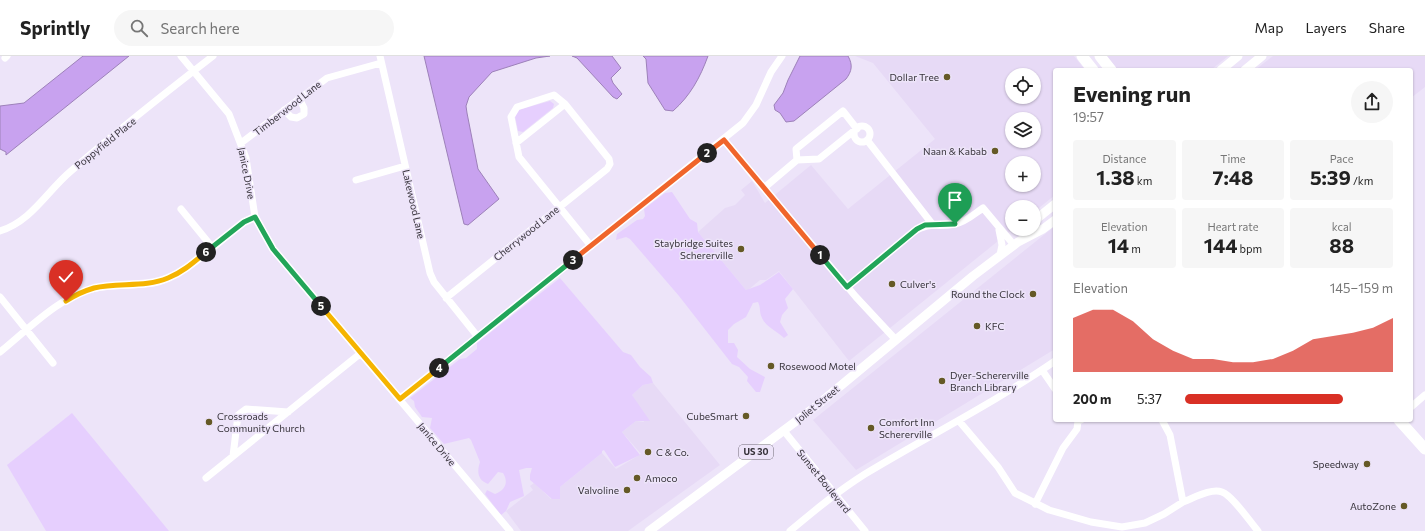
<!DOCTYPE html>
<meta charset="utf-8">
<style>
:root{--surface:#fff;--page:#f6f6f6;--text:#222;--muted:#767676;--line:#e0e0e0;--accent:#d93025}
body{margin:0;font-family:Commissioner,sans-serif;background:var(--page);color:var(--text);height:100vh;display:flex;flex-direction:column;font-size:15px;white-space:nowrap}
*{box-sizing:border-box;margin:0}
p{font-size:13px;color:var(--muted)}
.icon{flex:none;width:22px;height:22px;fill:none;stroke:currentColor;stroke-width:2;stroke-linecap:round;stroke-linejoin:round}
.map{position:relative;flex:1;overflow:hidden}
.panel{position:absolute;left:1053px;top:12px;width:360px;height:354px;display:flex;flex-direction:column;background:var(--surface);border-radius:4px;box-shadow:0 1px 3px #0004}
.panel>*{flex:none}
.tools{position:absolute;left:1005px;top:12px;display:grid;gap:8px}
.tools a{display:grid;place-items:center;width:36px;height:36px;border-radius:50%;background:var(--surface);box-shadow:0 1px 3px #0004;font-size:20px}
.pin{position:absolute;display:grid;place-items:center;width:34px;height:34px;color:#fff;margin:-41px -17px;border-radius:50% 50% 50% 0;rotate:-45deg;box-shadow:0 0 4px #0007}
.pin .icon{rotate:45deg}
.km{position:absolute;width:20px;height:20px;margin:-10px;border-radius:50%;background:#222;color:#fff;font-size:11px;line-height:20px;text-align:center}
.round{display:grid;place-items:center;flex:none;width:42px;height:42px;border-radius:21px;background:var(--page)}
.head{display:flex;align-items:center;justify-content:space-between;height:68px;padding:0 20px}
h1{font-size:22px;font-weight:700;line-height:30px}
.figures{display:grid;grid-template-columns:repeat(3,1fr);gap:6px;height:68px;padding:4px 20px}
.figures div{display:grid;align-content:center;border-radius:4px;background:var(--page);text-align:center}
.figures b{font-size:20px;font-weight:700}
.figures small{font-size:11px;font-weight:400}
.figures p{font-size:11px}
.chart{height:112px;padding:8px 20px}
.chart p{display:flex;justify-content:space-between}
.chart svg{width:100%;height:72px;margin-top:4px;fill:var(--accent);opacity:.7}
ul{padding:0 20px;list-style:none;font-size:13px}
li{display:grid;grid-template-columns:64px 48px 1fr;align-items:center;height:30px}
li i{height:10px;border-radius:5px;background:var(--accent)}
header{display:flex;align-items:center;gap:24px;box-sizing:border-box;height:56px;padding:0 20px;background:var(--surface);border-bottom:1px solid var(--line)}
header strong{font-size:19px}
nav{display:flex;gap:22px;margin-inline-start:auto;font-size:14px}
.search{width:280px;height:36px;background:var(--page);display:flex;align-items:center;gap:10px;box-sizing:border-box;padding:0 14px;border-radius:22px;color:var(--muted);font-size:15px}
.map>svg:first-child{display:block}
.built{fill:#e7daf6;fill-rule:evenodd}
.green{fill:#e6cffe}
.water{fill:#c8a2ef;stroke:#9d81b9}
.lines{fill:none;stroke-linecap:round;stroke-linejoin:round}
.minor{stroke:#fff;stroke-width:7}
.major{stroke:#fff;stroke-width:9}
.highway{stroke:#fff;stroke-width:11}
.split-1-casing{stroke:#fff;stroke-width:8}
.split-2-casing{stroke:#fff;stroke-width:8}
.split-3-casing{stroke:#fff;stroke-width:8}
.split-4-casing{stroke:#fff;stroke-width:8}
.split-5-casing{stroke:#fff;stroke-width:8}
.split-6-casing{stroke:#fff;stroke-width:8}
.split-7-casing{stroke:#fff;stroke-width:8}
.split-1{stroke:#22a559;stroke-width:5}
.split-2{stroke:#f0652b;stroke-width:5}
.split-3{stroke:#f0652b;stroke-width:5}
.split-4{stroke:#22a559;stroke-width:5}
.split-5{stroke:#f5b400;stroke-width:5}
.split-6{stroke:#22a559;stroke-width:5}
.split-7{stroke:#f5b400;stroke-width:5}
.poi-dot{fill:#655926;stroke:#ede4f9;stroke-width:1.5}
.labels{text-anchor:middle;stroke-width:3;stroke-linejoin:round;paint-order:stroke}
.shield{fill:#ede4f9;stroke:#6e6975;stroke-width:1}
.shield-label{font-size:9px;font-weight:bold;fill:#38343c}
.poi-label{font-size:10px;fill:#38343c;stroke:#ede4f9;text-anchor:end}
.street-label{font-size:10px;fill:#38343c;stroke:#ede4f9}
</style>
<header>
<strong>Sprintly</strong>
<div class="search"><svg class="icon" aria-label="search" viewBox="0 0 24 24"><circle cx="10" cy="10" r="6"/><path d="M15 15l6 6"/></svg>Search here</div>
<nav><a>Map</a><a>Layers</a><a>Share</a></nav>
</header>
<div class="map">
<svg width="1425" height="475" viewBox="0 0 1425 475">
<rect width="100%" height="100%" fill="#ede4f9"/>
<path class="built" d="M855,0H1074L1085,14H1055V139L1034,156V151H1012L1013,173L849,305L779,215L766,224H760L748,234H746L698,176L725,152L735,149L745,139L741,134L752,125L765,147L811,109L848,153L935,83L873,7ZM1012,19H1034V41H1012ZM1012,63H1034V85H1012ZM1012,107H1034V129H1012Z
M1106,0H1228L1211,14H1118Z
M1273,0H1425V31L1411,42V14H1255Z
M1055,170V293L856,414L813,364Z
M653,327L720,409L628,475H521L506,455L533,434L530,430L534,427L551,443L560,431L602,397L616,413L641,398L622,376L636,365L644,366L632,339L643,329Z"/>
<path class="green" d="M550,45L554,48L553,52L523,76L518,75L515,60L518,54Z
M672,136L690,163L697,167L698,176L746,234L760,229L779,216L793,233L785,243L788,252L782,259L780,266L788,279L784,282C777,275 766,271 762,262C759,256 761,252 758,246L753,247L746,261L734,268L728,274V287H734L738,294L737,301L750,313L765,321L760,336H756L747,325L748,321L739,311L732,308L679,240L630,183L626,181L616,184L617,178L637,164L643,163L645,160L644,153L665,137Z
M560,222L623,296L631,299L640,311L651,321L653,327L643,329L632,339L650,365H636L622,376L640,399L615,411L604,394L602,395V397L560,431V443H552L530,424V419L532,412H526L519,414L524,440L510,446L506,455L501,459L485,438L487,434L495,438C505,434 509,427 503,417L498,416L488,428C477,424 477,415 480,406L471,384L469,382L444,388L430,372L432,362L422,361L415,351L414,345L410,342L460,303L466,302L477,293V287Z
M72,357L169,475H46L7,409Z"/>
<path class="water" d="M83,0H129L6,99V96L0,93V50L24,47Z
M424,0H550L536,2L492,16L469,41L466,50L467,57L478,113L499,143L468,169L464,168Z
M572,0H612L621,12L611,22L613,27L622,38L617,43L613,41L577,2Z
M643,0H708C700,22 690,40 673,55L665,54L648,27L646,3Z
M800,0H848C853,9 852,15 846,23L794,65L786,66L780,57L775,54L774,49L783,37L788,24Z"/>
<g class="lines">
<path class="minor" d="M181,0L229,58L246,102L255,161L273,193L510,475
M380,0L430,217L434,226L478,281
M5,2L7,0
M284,54L291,61L297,62L304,58V52L299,42
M854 78a8 8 0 1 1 16 0a8 8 0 1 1-16 0Z
M724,84L856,241L896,284
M867,84L933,169
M241,87L327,22L381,7
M516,87L565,48
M797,104L819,103L855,74
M356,124L405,110
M764,132L797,104L796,93L843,55L857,73
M181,153L212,191
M999,174L1002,189L1000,199
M0,175C32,165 47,135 71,115C117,75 165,37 213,0
M847,231L913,176C931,165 937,172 955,168C966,166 974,158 983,152L1014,189
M0,241L53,307
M446,242L607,113L610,108L609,103L565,48L554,39L517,51L511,61L519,101L591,190
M0,296C26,275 62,238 96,232C119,227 146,232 168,222C193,212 222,183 244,166L255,161
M1042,314L1055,333
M400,343L743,67L756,49L771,16L782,0
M1411,351L1425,339
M959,365L998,411L1015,437L1049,454L1091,466L1122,471L1145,467L1164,458L1183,446L1170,379L1162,364
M784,375L865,475
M233,400L238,359L246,353L288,356
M206,422L361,297
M1183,446C1194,442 1211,432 1222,436C1233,440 1250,466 1258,475
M1035,448L1063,392L1077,373L1078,365L1081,364
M790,475C814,455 838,435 865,418C928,380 994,347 1055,305"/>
<path class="major" d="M1221,14L1238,0
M1245,14L1262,0
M1034,165L1055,148
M649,475L815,351L973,220L1018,186L1043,173L1055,164"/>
<path class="highway" d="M1082,0L1093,14
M1100,0L1111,14
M1399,364L1425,393"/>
</g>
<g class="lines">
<defs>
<path id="split-1" d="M820,199L847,231L917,173L925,169L955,168"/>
<path id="split-2" d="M707,97L724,84L820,199"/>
<path id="split-3" d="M573,204L707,97"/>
<path id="split-4" d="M439,312L573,204"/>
<path id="split-5" d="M321,250L400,343L439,312"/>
<path id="split-6" d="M206,196L244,166L255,161L273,193L321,250"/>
<path id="split-7" d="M66,245C75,239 84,235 94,232C118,226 145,232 168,222C183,216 194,206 206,196"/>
</defs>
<use href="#split-1" class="split-1-casing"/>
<use href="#split-2" class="split-2-casing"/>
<use href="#split-3" class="split-3-casing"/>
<use href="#split-4" class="split-4-casing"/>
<use href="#split-5" class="split-5-casing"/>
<use href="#split-6" class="split-6-casing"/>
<use href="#split-7" class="split-7-casing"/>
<use href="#split-1" class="split-1"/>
<use href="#split-2" class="split-2"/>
<use href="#split-3" class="split-3"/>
<use href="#split-4" class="split-4"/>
<use href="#split-5" class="split-5"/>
<use href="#split-6" class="split-6"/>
<use href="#split-7" class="split-7"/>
</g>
<g class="poi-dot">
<circle cx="947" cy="21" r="4"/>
<circle cx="995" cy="95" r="4"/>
<circle cx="741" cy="193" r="4"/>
<circle cx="892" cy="228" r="4"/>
<circle cx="1033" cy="238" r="4"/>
<circle cx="977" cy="270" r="4"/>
<circle cx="771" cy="310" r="4"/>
<circle cx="942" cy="325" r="4"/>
<circle cx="746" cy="360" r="4"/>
<circle cx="209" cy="366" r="4"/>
<circle cx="871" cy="372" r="4"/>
<circle cx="648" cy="396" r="4"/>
<circle cx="1367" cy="408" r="4"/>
<circle cx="637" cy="422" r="4"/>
<circle cx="627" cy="434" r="4"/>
<circle cx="1404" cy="450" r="4"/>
</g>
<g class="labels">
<rect class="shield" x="739" y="389" width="34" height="14" rx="3"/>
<g class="shield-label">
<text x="756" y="399">US 30</text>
</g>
<g class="poi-label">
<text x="939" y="25">Dollar Tree</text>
<text x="987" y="99">Naan &amp; Kabab</text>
<text x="733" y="191">Staybridge Suites<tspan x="733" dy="12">Schererville</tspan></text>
<text x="900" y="232" text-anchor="start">Culver's</text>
<text x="1025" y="242">Round the Clock</text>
<text x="985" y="274" text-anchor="start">KFC</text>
<text x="779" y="314" text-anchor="start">Rosewood Motel</text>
<text x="950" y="323" text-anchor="start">Dyer-Schererville<tspan x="950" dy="12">Branch Library</tspan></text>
<text x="217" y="364" text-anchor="start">Crossroads<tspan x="217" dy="12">Community Church</tspan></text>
<text x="738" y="364">CubeSmart</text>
<text x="879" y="370" text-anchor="start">Comfort Inn<tspan x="879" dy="12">Schererville</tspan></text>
<text x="656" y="400" text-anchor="start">C &amp; Co.</text>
<text x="1359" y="412">Speedway</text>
<text x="645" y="426" text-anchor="start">Amoco</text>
<text x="619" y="438">Valvoline</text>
<text x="1396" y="454">AutoZone</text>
</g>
<g class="street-label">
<text transform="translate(287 52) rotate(-38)" y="4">Timberwood Lane</text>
<text transform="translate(105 87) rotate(-39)" y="4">Poppyfield Place</text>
<text transform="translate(247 117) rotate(79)" y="4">Janice Drive</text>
<text transform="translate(414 148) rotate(77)" y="4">Lakewood Lane</text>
<text transform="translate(526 177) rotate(-39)" y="4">Cherrywood Lane</text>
<text transform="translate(817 348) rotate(-39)" y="4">Joliet Street</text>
<text transform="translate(437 388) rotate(50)" y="4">Janice Drive</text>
<text transform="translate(824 425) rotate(51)" y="4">Sunset Boulevard</text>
</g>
</g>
</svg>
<div class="tools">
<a><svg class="icon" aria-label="locate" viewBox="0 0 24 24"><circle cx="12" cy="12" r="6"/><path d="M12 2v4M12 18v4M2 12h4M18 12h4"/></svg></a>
<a><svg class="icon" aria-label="layers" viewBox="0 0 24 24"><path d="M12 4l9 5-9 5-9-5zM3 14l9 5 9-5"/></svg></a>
<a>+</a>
<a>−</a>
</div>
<div class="pin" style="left:955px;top:168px;background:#1e9e55"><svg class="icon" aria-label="arrive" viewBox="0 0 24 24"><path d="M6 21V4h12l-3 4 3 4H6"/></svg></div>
<div class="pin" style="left:66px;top:245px;background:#d93025"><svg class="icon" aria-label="check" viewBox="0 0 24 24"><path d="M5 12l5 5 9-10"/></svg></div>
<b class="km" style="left:820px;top:199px">1</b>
<b class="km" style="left:707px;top:97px">2</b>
<b class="km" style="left:573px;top:204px">3</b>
<b class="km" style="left:439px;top:312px">4</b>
<b class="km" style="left:321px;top:250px">5</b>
<b class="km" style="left:206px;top:196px">6</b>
<section class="panel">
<div class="head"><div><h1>Evening run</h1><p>19:57</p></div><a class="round"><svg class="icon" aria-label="share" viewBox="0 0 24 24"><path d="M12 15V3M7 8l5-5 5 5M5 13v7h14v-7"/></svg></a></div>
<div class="figures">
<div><p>Distance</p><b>1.38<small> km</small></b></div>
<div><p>Time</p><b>7:48</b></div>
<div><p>Pace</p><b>5:39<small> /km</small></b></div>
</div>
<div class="figures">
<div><p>Elevation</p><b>14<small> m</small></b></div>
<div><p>Heart rate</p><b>144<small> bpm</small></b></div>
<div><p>kcal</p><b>88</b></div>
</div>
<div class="chart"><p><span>Elevation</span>145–159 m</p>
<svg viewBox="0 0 160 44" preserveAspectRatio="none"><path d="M0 44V11L10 6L20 6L30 13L40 24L50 31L60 36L70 36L80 38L90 38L100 36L110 31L120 24L130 22L140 20L150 17L160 11V44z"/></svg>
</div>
<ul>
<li><b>200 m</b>5:37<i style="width:76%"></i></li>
</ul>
</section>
</div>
